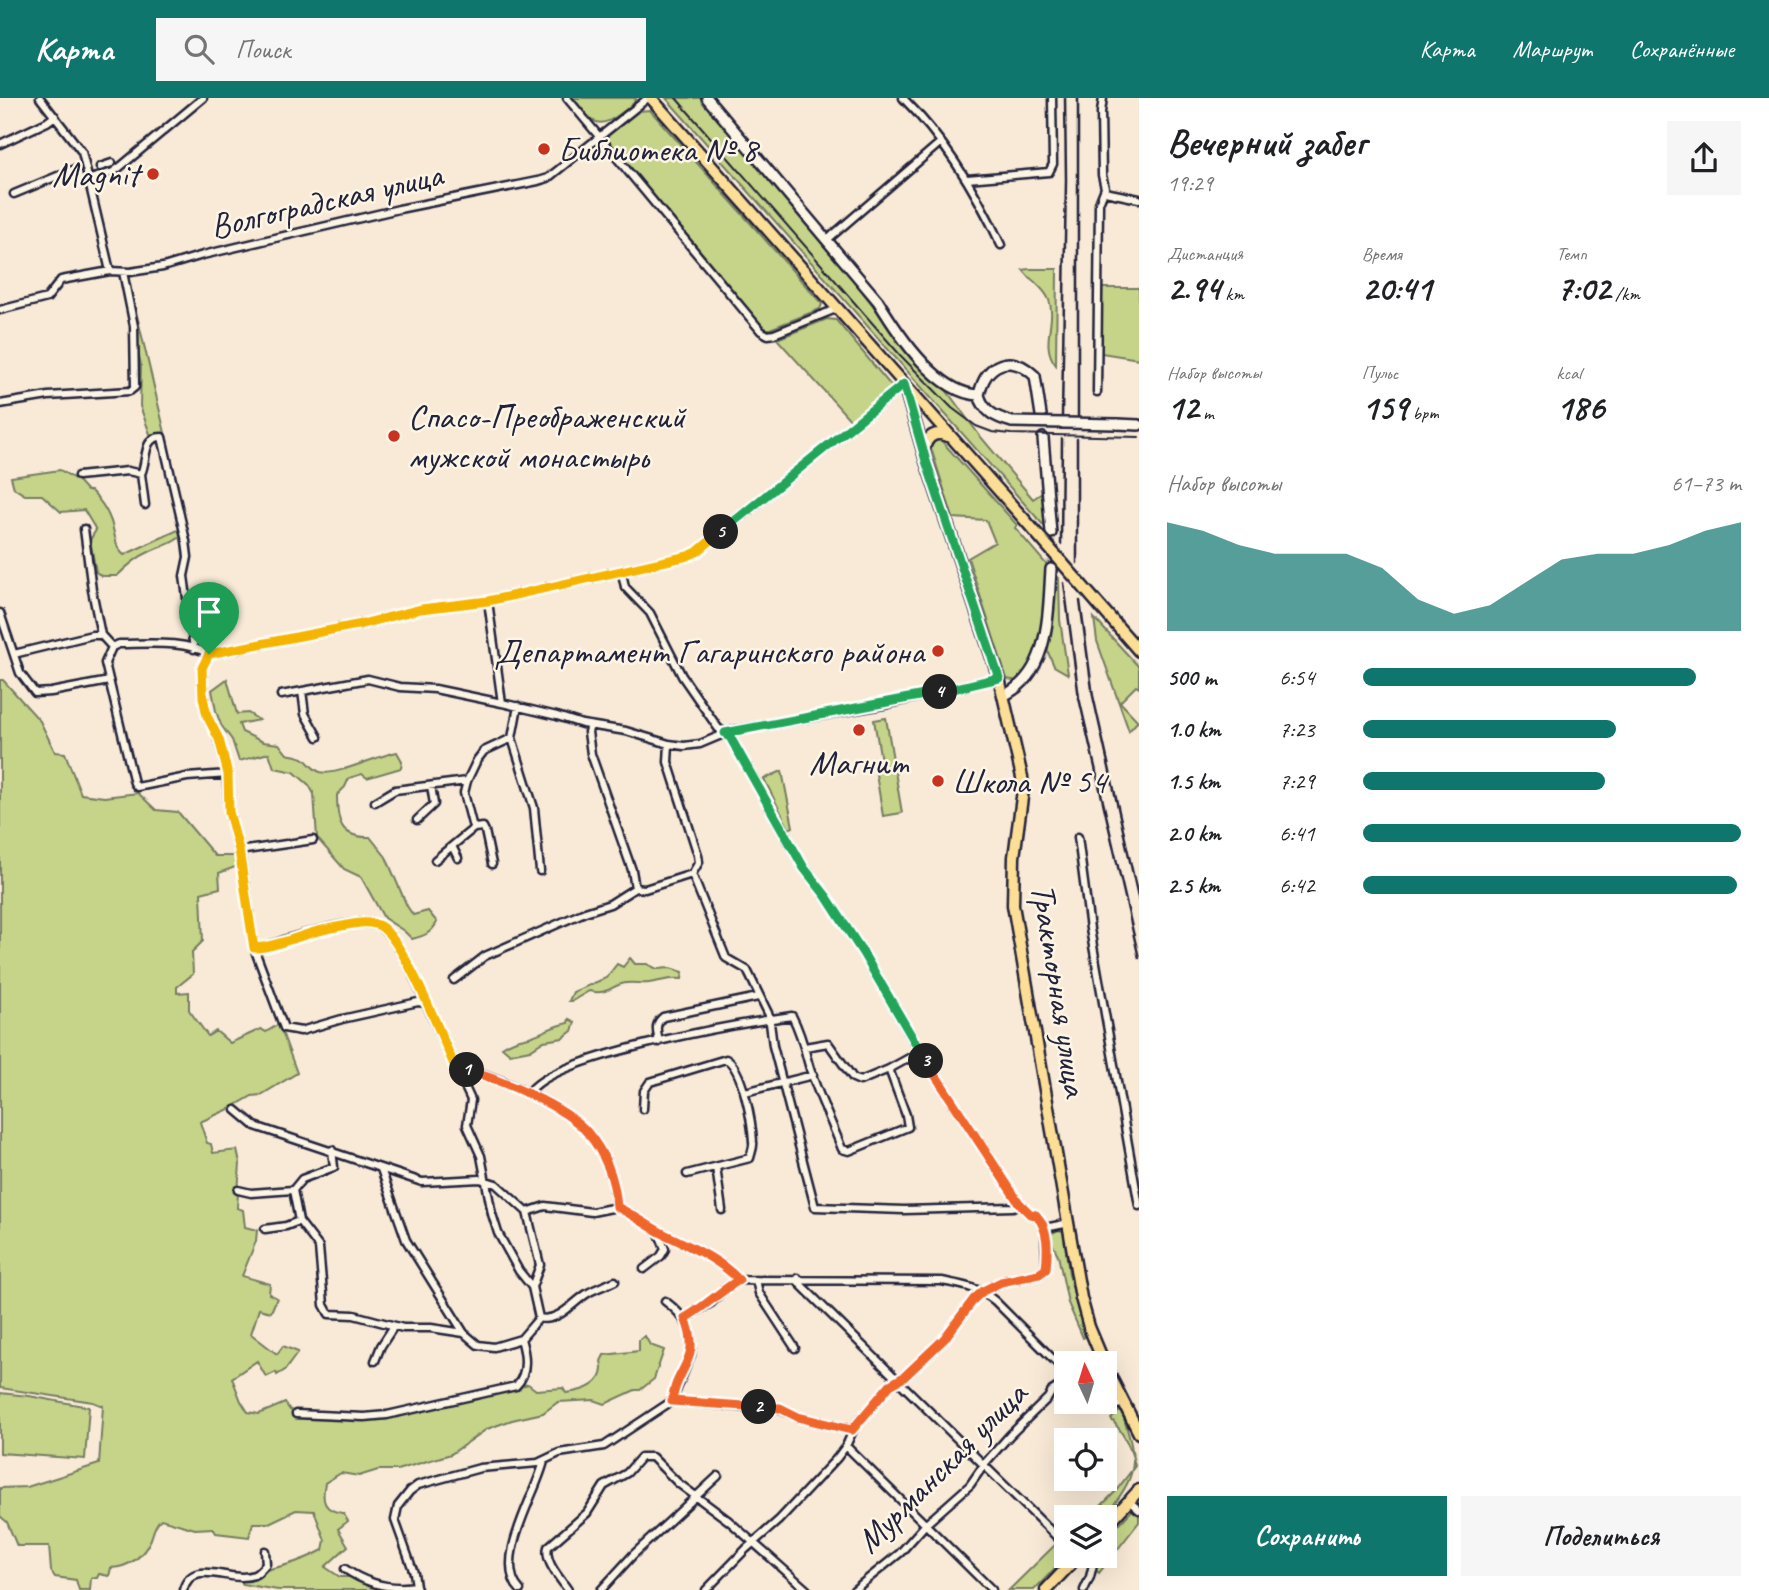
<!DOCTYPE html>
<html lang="ru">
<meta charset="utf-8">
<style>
:root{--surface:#fff;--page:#f6f6f6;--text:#202124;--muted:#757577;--accent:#0f766e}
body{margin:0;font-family:Caveat,sans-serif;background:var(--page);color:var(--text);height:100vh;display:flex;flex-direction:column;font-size:26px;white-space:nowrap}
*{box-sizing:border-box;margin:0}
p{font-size:23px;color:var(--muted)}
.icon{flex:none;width:38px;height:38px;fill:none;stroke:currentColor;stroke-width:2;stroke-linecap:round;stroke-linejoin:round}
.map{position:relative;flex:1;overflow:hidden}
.sheet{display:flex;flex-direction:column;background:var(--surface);width:630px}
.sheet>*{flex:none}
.needle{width:46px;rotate:356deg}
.buttons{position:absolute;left:1054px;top:1253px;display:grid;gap:14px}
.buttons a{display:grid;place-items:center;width:63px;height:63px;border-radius:0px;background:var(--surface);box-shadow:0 7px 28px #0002;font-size:35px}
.pin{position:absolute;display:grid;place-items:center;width:60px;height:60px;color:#fff;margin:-72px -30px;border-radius:50% 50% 50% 0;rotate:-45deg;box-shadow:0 0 7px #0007}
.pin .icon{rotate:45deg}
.km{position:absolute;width:35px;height:35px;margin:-18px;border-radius:50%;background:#222;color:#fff;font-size:19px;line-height:35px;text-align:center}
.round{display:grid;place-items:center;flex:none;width:74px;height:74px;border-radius:0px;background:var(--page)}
.summary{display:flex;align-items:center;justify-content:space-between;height:119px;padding:0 28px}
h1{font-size:38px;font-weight:700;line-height:52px}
.figures{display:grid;grid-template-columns:repeat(3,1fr);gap:10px;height:119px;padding:7px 28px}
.figures div{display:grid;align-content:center}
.figures b{font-size:35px;font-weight:700}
.figures small{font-size:19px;font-weight:400}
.figures p{font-size:19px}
.chart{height:196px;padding:14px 28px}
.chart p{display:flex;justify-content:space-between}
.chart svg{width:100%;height:126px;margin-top:7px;fill:var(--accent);opacity:.7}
.action{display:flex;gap:14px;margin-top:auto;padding:14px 28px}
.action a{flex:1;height:80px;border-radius:0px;background:var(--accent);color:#fff;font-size:28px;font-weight:700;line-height:80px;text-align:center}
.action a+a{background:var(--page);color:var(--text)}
ul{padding:0 28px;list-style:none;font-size:23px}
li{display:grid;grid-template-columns:112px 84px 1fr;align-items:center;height:52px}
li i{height:18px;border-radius:9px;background:var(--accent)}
header{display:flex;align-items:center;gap:42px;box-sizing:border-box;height:98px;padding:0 35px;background:var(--accent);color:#fff}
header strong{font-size:33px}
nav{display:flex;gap:38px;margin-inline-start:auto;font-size:24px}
.search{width:490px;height:63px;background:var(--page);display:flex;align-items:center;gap:18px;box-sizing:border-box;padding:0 24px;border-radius:0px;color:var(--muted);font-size:26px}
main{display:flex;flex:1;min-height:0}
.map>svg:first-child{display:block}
.green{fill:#c5d488;stroke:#747b62;stroke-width:2}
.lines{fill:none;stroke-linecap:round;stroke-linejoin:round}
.secondary-tunnel{stroke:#cec2b8;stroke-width:9;stroke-dasharray:9 4.5;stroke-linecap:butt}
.street-casing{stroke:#22223b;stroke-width:11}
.secondary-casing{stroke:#22223b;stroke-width:14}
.primary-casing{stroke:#22223b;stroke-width:15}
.street{stroke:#fcf5e5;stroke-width:6}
.secondary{stroke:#fcf5e5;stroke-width:9}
.primary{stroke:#fdde96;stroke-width:10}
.tram{stroke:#22223b;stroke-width:2}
.rail{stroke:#22223b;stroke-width:2.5}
.secondary-bridge-casing{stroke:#22223b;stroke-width:14;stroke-linecap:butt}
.primary-bridge-casing{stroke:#22223b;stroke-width:15;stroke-linecap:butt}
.secondary-bridge{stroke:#fcf5e5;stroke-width:9}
.primary-bridge{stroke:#fdde96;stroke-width:10}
.split-1-casing{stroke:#fff;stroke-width:14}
.split-2-casing{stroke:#fff;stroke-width:14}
.split-3-casing{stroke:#fff;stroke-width:14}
.split-4-casing{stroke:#fff;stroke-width:14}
.split-5-casing{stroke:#fff;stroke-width:14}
.split-6-casing{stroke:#fff;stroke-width:14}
.split-1{stroke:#f5b400;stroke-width:9}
.split-2{stroke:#f0652b;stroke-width:9}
.split-3{stroke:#f0652b;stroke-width:9}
.split-4{stroke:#22a559;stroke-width:9}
.split-5{stroke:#22a559;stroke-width:9}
.split-6{stroke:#f5b400;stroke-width:9}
.poi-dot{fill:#c8321e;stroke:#fcf5e5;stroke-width:2.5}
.labels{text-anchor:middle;stroke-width:5;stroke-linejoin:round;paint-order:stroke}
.poi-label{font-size:35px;fill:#22223b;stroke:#fcf5e5;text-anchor:start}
.street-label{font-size:35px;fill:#22223b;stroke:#fcf5e5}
</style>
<header>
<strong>Карта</strong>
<div class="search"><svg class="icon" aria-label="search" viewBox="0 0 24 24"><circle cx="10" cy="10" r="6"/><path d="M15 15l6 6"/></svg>Поиск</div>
<nav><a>Карта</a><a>Маршрут</a><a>Сохранённые</a></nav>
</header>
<main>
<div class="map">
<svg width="1139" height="1492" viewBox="0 0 1139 1492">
<rect width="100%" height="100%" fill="#f9ead7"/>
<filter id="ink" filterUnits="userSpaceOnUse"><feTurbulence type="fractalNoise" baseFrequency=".0143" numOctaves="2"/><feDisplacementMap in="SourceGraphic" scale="14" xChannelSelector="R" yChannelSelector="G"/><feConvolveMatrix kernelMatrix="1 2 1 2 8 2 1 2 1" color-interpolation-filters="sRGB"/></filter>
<g filter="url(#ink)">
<path class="green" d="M573,0H636V1C632,8 627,11 620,16C595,35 590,20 573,0Z
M666,0H702L828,148L887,226L943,288L980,338L1033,401L1045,393V429Z
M650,12L822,206L820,211L770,231H765L608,42V38L639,13Z
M1029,171H1057L1056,267C1039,246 1057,224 1049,202C1044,189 1031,183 1023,172Z
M129,184L165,335L160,337L150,336L140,308L141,267L137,248V228L128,191Z
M1095,190H1139V261L1095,254Z
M827,221L836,222L892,289L891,293L852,324L777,241Z
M939,340L1017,427L1015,430L1047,467C1045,498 1045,563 1017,583L1007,581L968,460L995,444L986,422L953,420L930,347L933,342Z
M60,372L78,383L87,393H91C99,401 106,410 110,421C115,432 114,449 124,457L180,431V439C171,447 160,448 149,454C137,459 126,469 117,478H101L96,474L90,442L96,432L84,412L61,414L42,397H25L14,390L11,379Z
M1055,475L1059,480L1060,522L1068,576L1054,568L1047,552Z
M1094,520L1139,569V590L1136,588L1120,604L1138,623L1129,633L1097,543Z
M227,581L237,616L248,615L259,622L239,626L242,634L263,644L279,646L287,656C291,657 299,658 303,660C309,664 312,671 320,674C334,679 379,657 397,654L402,663L401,670L367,680L362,676L349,680L345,689L337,697C337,723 340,740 370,739L386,759L407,808L413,817L428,813L437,824C432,835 424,838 412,841L404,833L384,820L361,779L344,771L317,740L314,696L309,687L294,674L274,670L269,655L239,663L232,642L221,627L216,613L212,592Z
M0,582H3L40,623L55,654L65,655L81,696L104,699L138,695L156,712L178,714L215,758H235L238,768L219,775L220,790L201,795L203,843L192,854L193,876L177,889V895L189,894V912L208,938L216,933L230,945L261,931L266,934L279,926L297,975L261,997L252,998L229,1011L200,1024L207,1045L211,1046L213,1055L237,1052L240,1065L237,1110L243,1112L245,1129L257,1132L256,1143L242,1178L270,1186L269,1196L277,1200L271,1214L259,1211L251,1236L277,1256L283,1248L298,1254L285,1272L277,1277L276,1274L266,1279L257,1263L232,1280L241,1303L248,1314L259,1316L285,1305L290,1312L296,1313V1316L390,1319L503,1294L528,1286L536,1292L563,1290L566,1295C584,1293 607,1286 601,1263L604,1257L639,1253V1242L645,1238L650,1247L664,1252L654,1281L640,1292H635L605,1306L594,1302L558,1304L543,1315L512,1322L487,1331L451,1356L397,1372H378L359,1378L341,1375L325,1385C321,1403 324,1413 343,1415L348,1423L338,1431L348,1448L325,1469L340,1479H364L385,1487L384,1492H278L242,1486L244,1475C273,1472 297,1466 323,1452L325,1442L314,1413L296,1412L269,1425H253L249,1439L216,1435L213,1430L195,1431L161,1421C154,1427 154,1433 151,1441C143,1459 129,1469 111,1470L109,1478L99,1476L97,1480H91L90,1492H79L76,1482L55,1479L51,1473L49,1448H17L7,1424L0,1418V1390L27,1389L99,1366L103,1308L93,1304L0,1290Z
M886,620L902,715L883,718L874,664L881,662L874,622Z
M782,673L793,729L789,731L764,681Z
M630,860L635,866H647L657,871L670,870L683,874L682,881C665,880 664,883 649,885C641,886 634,884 626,885C611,887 608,898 589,893L572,903H569L573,894L606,880L617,866L623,869Z
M569,921L575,924L572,933L563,940L544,943L530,952L510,956L502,949C513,942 517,942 529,939C543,935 552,928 568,925Z
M1058,1132L1063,1133L1064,1138L1069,1176L1085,1239L1083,1240L1068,1205L1058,1157L1048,1137Z
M0,1295L29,1298L89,1309L85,1361L0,1355Z
M1121,1311C1139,1368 1139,1374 1104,1420L1090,1419L1115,1394L1135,1368C1131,1349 1124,1335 1111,1321Z
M1139,1405V1424L1099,1475L1096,1472L1100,1458H1104L1105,1441Z
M1066,1440L1067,1458L1034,1492H1009L1058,1444Z"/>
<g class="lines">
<path class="secondary-tunnel" d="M1051,435V471"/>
<defs>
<path id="street" d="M40,0L82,54L110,173
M567,0L761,233L768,237L774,236L836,211
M903,0C946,43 976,93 1001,147
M0,46L47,24L55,18
M100,69L112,65
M90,81L113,74L120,69L203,0
M967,81L1049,74L1053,66L1052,0
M1105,94L1139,101
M14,96L77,70
M827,142L941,44
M0,212L47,200L61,182L110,173L130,174L163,169L203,157L399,111L538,83L548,80L648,0
M1097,294L1099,105L1105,90L1102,77L1101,14L1103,0
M0,306L48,298L130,293L135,289L134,228L123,174
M141,376L145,407
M78,378L128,373L141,376C148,361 142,339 162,339L186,443L188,459L184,478L194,551
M84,431L92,492L101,537L112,549
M622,475L625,489L650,515L682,578L718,630L730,639L804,770L826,798L863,855L920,954L1019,1105L1030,1116L1036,1117L1045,1130L1069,1125
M488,503L502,605
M0,515L20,575L35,595L51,594L109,583
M112,549L119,546C147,546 184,542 209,556L362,526L421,511L488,503L688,458L697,454L904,286
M112,549L105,565L134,685L137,689L187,679L228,676
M14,556L92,537H101
M209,556L202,570L203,599L207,618L216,634L226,669L229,714L241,761L254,850L284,930L301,933L342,921L418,904L426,905
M302,593L305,616L318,639
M281,597L368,581L400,589L435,591L502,605L557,618L582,626L626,633L669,646L684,648L700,646L731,633L889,606L999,580
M518,608L512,640L534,710L540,773
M590,628L588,634L591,656L632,772L635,790
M669,646L668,664L698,757L699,764L692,776
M467,683L464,695L472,726L474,730L483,729L485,733L492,766
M375,704L395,692L467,683L477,662L484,653L512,640
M417,722L434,706L431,688
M1078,739L1090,831L1139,1108
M453,750L458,760
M239,753L313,742
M435,762L474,730
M692,776L726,860L747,872L769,917L773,948L815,1109L904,1112L1013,1109L1019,1105
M254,850C266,850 276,845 287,841C310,834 357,819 380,828L392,840L406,862L471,1002L467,1027L481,1058L492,1116L498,1135L519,1173L532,1189L539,1220
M454,882L485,858L585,814L610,806L635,790L645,791L692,776
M659,944C657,934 654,926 663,919L758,899
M805,949L828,945L853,980L860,983L889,971L920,954
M455,969C489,974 565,1008 587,1034C605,1054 615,1083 617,1109C632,1116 645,1126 660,1134C688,1148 717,1159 739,1182
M745,994L813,977
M529,995C552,957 744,925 792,918C800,933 804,948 808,964C816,994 831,1022 842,1051L849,1053L908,1029L906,1017L889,971
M643,1011L644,993L650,984L726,961C743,970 752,1025 753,1044C754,1049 751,1055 750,1060L687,1076
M236,1012L255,1028L422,1084L480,1081L496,1086L527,1114L540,1167L532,1189
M716,1069L722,1112
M381,1071L406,1142L464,1235
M238,1092L251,1095L293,1092L302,1081L334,1069L332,1052
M293,1092L299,1123L319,1149L324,1207L329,1216L354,1217L403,1230H431L464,1235L478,1247L494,1249L521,1241L539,1220C558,1225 573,1204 588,1195C597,1190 606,1187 615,1183
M527,1114L545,1108L592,1114L617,1109
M265,1131L286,1128L299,1123
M644,1171L661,1158L665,1151L658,1133
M798,1180L799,1185L1057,1439
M739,1182L942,1183C962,1187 978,1189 995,1203L1066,1274
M756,1182L759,1195L795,1250
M685,1220L711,1205L726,1190L739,1182
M375,1263L381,1248L394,1228
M672,1303L753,1310L774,1309L798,1319L852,1332
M1100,1304C1107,1309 1116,1308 1125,1305
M296,1316L364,1319L387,1317L516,1288C528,1276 526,1257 521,1241
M846,1348L992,1492
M1130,1404L1139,1412
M345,1471C367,1486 390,1492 416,1488L417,1490
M416,1488L414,1475L395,1422L398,1408L410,1393L418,1387L480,1370L538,1365L559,1355L604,1348L672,1303L691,1257C694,1232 684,1217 665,1203
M183,1492C193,1458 229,1486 254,1477C259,1475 262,1470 266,1466L265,1453
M520,1492C492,1463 537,1395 544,1363
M568,1492C560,1480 544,1464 548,1449L587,1415L604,1388L627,1375L641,1359H652L678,1385L729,1423L807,1492
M601,1492L633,1457L718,1378
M706,1492L746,1451L779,1422L837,1360L846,1348L856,1326L890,1287L904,1279L944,1241L974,1201L983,1193L1001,1184L1039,1176L1046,1171L1045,1130
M854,1492L900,1455L926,1426L970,1387L986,1364L1010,1337L1048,1300L1052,1293L1066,1284
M1084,1492L1090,1479L1095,1458"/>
<path id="secondary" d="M707,0L878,203C898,236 937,296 979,297
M1012,324C995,319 984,314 979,297C986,264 1011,255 1035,278L1041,317
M1117,326L1139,327
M1043,340L1051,435
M1003,598C1050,576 1048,516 1051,471"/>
<path id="primary" d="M651,0L1024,421
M904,286L926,363L999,580L1022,679L1023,692L1014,759L1013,807L1081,1200L1089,1229L1104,1265
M924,351C927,338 935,333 948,338
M1112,522L1139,553
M1104,1266L1139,1335
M1104,1430L1139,1392
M1046,1492L1078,1458"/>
</defs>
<use href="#street" class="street-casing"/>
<use href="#secondary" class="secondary-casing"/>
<use href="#primary" class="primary-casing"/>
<use href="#street" class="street"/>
<use href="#secondary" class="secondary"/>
<use href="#primary" class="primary"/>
<path class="tram" d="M676,0L901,258L952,310L976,328L992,334L1011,336L1139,339"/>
<path class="rail" d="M1062,318L1066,82L1065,0
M1078,318V0
M1077,341V465
M1061,446L1062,341
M1064,485L1079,600L1139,860
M1080,503L1093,598L1139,803"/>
<defs>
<path id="secondary-bridge" d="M1012,324L1117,326"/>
<path id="primary-bridge" d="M1024,421L1112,522"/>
</defs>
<use href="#secondary-bridge" class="secondary-bridge-casing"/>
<use href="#primary-bridge" class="primary-bridge-casing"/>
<use href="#secondary-bridge" class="secondary-bridge"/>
<use href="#primary-bridge" class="primary-bridge"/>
</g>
</g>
<g class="lines" filter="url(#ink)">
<defs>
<path id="split-1" d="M209,556L202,570L203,599L207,618L219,641L228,676L229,714L239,752L254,850C274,850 305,835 327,831C341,829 366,820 380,828C404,842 442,940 455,969L467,972"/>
<path id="split-2" d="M467,972C500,982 565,1008 587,1034C605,1055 615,1082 617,1109C632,1116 645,1126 660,1134C688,1148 717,1159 739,1182C720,1193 705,1209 685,1220C703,1263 676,1268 672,1303L759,1309"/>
<path id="split-3" d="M759,1309L780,1310L798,1319L852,1332L890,1287L904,1279L944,1241L974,1201L983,1193L1001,1184L1039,1176L1046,1171C1048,1152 1049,1131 1036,1117L1030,1116L1019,1105L926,963"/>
<path id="split-4" d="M926,963L863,855L826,798L804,770L730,639L725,635L940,594"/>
<path id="split-5" d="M721,434L904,286L926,363L999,580L940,594"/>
<path id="split-6" d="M209,556L362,526L421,511L488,503L688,458L697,454L721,434"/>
</defs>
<use href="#split-1" class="split-1-casing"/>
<use href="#split-2" class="split-2-casing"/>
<use href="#split-3" class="split-3-casing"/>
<use href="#split-4" class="split-4-casing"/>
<use href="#split-5" class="split-5-casing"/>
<use href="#split-6" class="split-6-casing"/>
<use href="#split-1" class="split-1"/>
<use href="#split-2" class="split-2"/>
<use href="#split-3" class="split-3"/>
<use href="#split-4" class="split-4"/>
<use href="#split-5" class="split-5"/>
<use href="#split-6" class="split-6"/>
</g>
<g class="poi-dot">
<circle cx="544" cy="51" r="7"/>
<circle cx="153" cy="76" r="7"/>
<circle cx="394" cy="338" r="7"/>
<circle cx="938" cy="553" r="7"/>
<circle cx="859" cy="632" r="7"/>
<circle cx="938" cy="683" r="7"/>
</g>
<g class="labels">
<g class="poi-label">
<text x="558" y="63">Библиотека № 8</text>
<text x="139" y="88" text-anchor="end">Magnit</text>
<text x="408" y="330">Спасо-Преображенский<tspan x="408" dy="40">мужской монастырь</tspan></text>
<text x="924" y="565" text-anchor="end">Департамент Гагаринского района</text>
<text x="859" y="676" text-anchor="middle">Магнит</text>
<text x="952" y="695">Школа № 54</text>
</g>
<g class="street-label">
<text transform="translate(326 102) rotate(-13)" y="12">Волгоградская улица</text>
<text transform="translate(1060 892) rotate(81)" y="12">Тракторная улица</text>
<text transform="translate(941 1369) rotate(-45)" y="12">Мурманская улица</text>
</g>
</g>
</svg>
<div class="buttons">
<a><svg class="needle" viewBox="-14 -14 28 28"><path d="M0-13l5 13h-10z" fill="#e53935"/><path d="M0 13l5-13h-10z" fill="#757577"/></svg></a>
<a><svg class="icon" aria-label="locate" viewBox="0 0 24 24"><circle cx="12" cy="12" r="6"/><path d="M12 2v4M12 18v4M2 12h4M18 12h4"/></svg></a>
<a><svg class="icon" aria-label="layers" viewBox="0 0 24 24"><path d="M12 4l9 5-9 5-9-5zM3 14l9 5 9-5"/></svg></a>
</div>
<div class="pin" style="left:209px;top:556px;background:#1e9e55"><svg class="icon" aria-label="arrive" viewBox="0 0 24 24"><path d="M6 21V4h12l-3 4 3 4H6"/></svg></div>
<b class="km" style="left:467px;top:972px">1</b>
<b class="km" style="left:759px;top:1309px">2</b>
<b class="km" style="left:926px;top:963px">3</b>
<b class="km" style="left:940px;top:594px">4</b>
<b class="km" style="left:721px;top:434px">5</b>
</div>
<section class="sheet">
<div class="summary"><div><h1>Вечерний забег</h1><p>19:29</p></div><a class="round"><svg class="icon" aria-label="share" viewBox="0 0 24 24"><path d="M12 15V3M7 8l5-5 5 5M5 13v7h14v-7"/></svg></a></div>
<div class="figures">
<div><p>Дистанция</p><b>2.94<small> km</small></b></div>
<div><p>Время</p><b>20:41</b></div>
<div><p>Темп</p><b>7:02<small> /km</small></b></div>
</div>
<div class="figures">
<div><p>Набор высоты</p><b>12<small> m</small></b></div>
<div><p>Пульс</p><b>159<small> bpm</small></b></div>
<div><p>kcal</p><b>186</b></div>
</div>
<div class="chart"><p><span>Набор высоты</span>61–73 m</p>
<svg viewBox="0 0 160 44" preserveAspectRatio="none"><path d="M0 44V6L10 9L20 14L30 17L40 17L50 17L60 22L70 33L80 38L90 35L100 27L110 19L120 17L130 17L140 14L150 9L160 6V44z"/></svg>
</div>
<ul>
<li><b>500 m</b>6:54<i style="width:88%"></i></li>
<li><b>1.0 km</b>7:23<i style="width:67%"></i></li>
<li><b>1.5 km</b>7:29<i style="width:64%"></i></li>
<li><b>2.0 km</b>6:41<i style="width:100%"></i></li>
<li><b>2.5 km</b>6:42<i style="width:99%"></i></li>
</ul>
<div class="action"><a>Сохранить</a><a>Поделиться</a></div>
</section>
</main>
